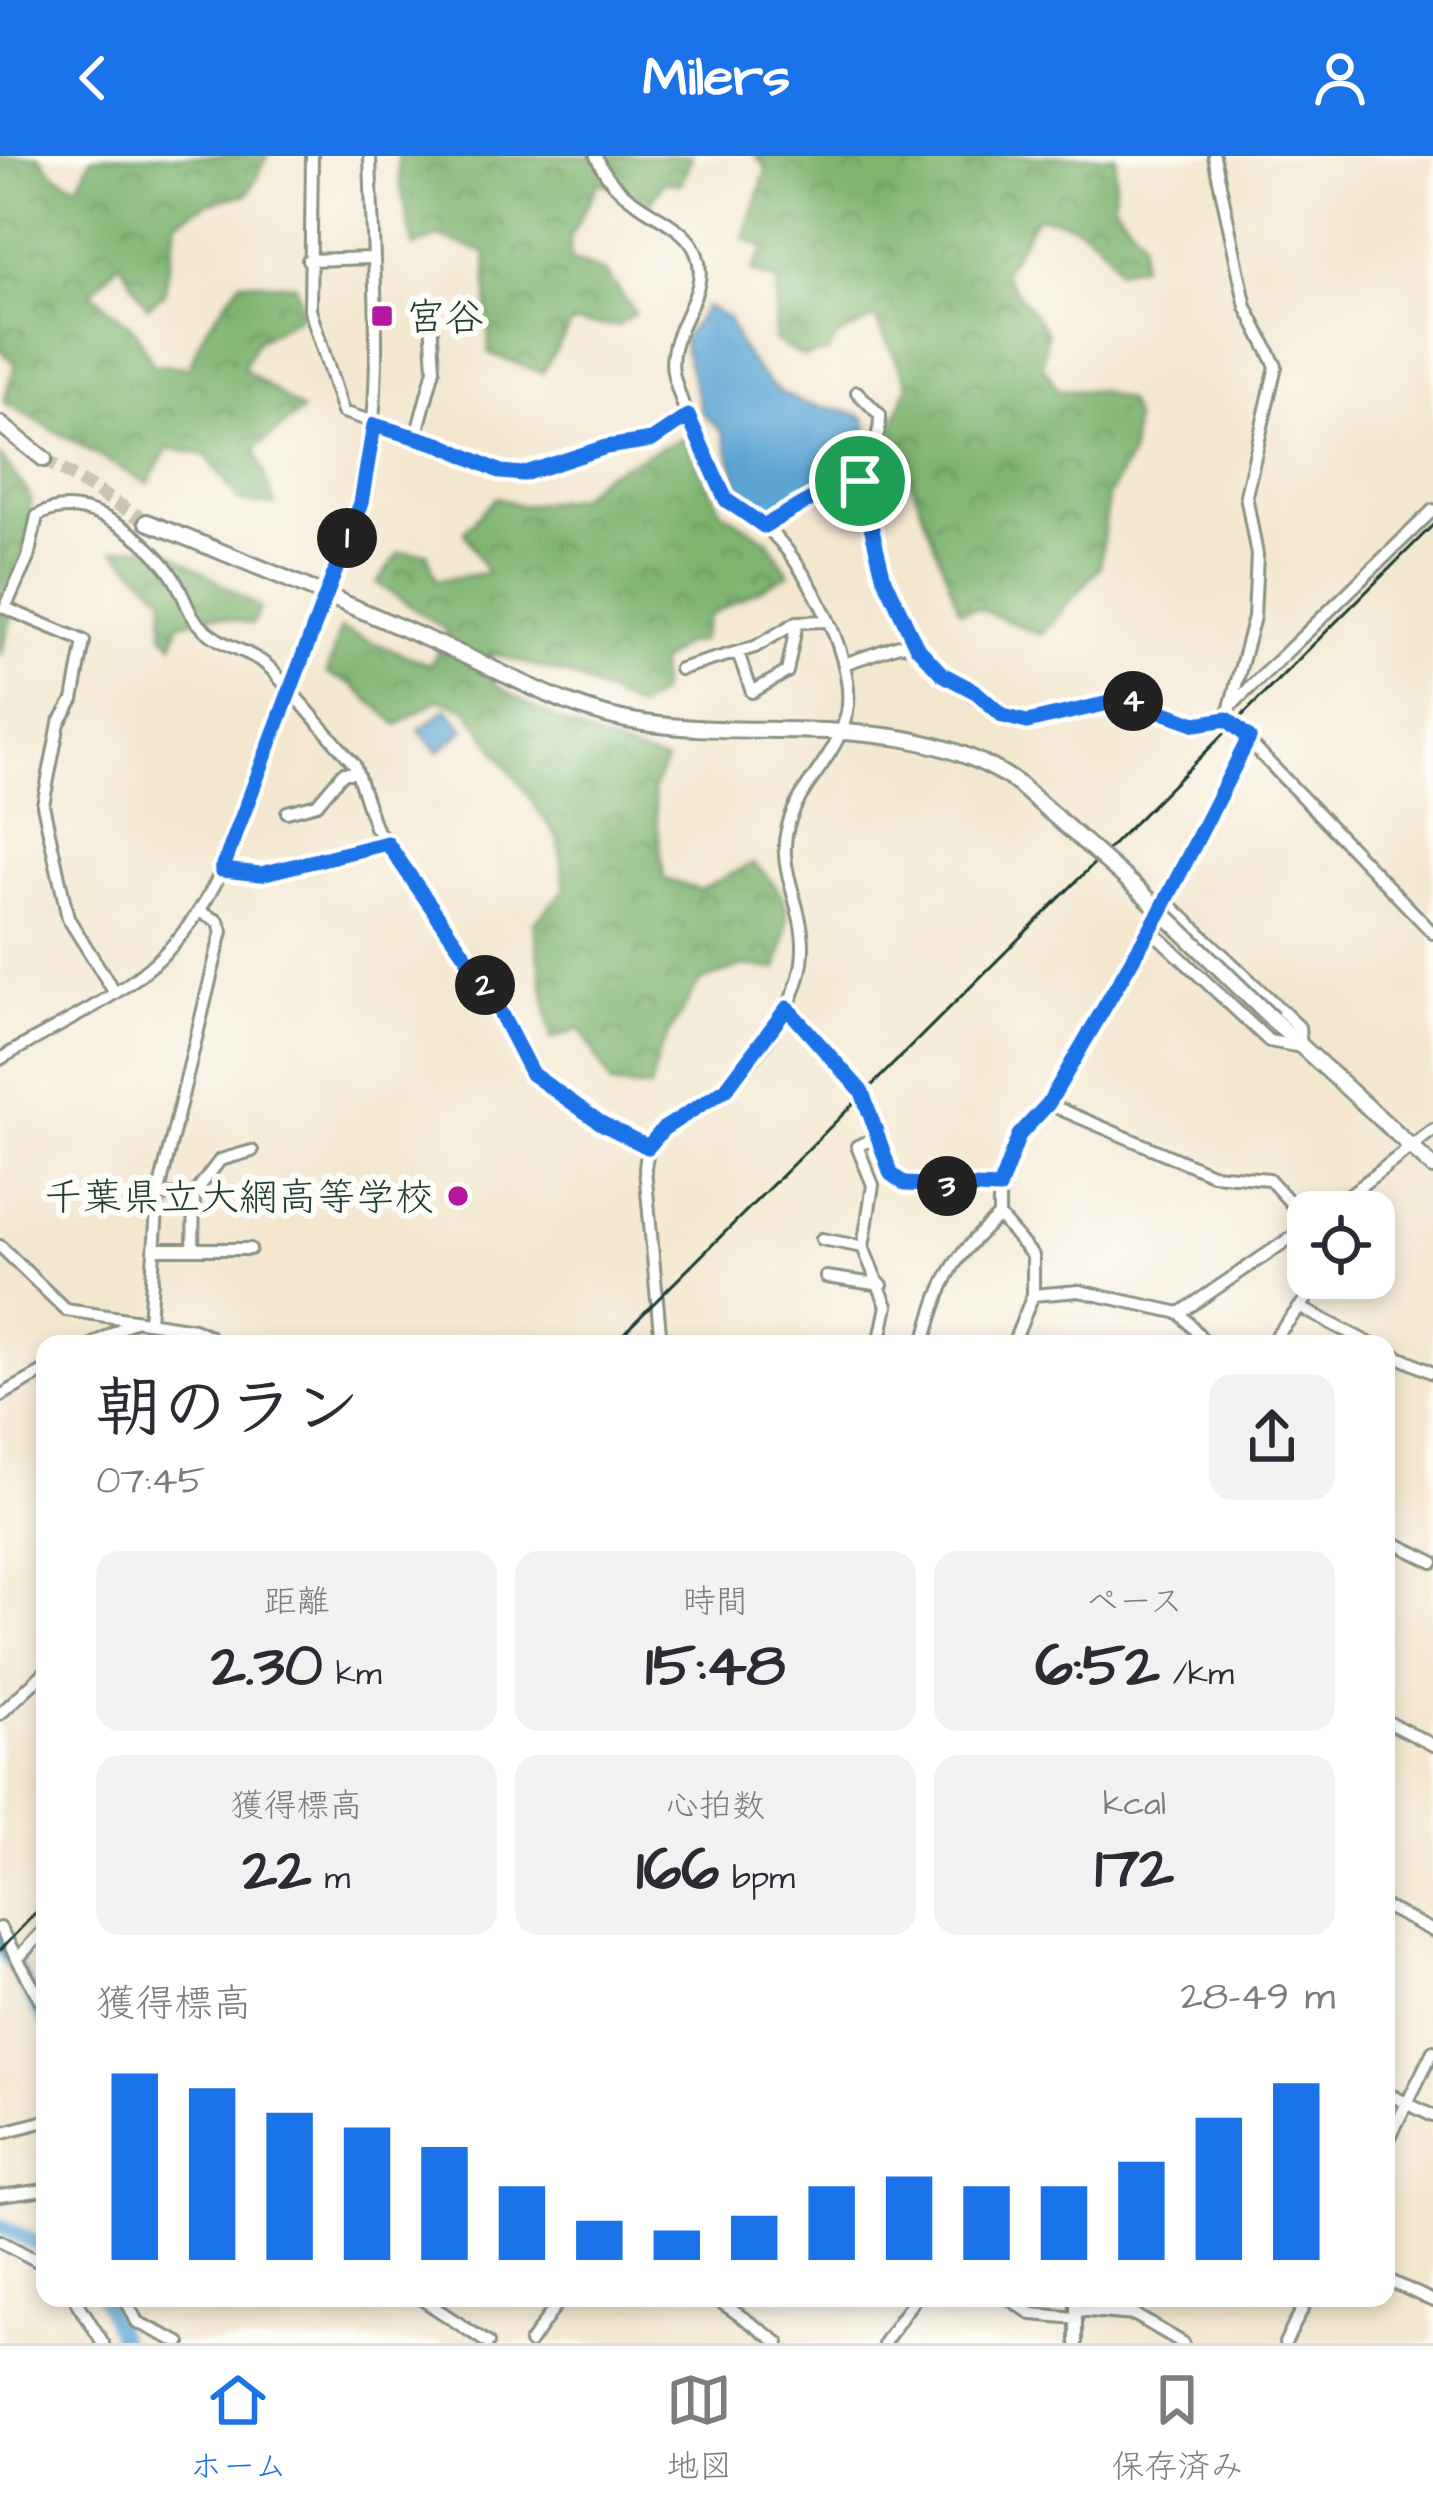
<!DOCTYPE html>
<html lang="ja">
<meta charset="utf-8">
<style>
:root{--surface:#fff;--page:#f2f2f3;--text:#2b2b33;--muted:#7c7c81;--line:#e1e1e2;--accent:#1a73e8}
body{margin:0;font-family:"Architects Daughter","Klee One",sans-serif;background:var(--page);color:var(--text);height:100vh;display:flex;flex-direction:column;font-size:45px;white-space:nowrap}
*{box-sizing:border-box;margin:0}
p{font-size:39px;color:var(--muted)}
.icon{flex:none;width:66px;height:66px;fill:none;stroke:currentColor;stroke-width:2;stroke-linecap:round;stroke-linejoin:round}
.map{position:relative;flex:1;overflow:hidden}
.side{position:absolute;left:36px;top:1179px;width:1359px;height:972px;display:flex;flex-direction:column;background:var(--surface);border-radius:24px;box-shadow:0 6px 18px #0003}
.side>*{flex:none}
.fabs{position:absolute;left:1287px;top:1035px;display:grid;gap:24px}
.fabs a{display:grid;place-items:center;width:108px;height:108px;border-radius:24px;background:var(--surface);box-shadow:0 6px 18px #0003;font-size:60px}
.pin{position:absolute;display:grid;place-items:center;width:102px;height:102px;color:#fff;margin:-51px;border:6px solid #fff;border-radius:50%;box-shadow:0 3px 12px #0007}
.km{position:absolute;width:60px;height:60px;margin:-30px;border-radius:50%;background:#222;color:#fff;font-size:33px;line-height:60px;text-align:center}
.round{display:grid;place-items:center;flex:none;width:126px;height:126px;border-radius:24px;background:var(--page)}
.summary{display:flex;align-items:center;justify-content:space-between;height:204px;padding:0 60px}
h1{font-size:66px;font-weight:800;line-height:90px}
.stats{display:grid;grid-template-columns:repeat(3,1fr);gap:18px;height:204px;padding:12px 60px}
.stats div{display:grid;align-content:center;border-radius:24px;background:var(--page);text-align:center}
.stats b{font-size:60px;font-weight:800}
.stats small{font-size:33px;font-weight:400}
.stats p{font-size:33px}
.chart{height:336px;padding:24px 60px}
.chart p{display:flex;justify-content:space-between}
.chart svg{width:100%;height:216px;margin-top:12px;stroke:var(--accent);stroke-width:6}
header{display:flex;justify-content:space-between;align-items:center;height:156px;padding:0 60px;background:var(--accent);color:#fff;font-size:54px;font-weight:800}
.dock{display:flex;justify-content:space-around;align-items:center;height:168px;border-top:3px solid var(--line);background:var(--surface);font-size:33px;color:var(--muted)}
.dock a{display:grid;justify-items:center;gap:6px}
.dock .current{color:var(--accent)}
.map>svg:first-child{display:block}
.forest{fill:url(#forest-crowns);stroke:#4f7852;stroke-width:3}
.water{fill:#5ca5d3;stroke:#3e7184;stroke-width:3}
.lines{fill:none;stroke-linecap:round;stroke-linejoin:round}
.river{stroke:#5ca5d3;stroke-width:16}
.major-tunnel{stroke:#c9c5b1;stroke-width:14;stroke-dasharray:14 7;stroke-linecap:butt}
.minor-casing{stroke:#8a9282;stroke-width:16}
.major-casing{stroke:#8a9282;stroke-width:20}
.minor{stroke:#fff;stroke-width:10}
.major{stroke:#fff;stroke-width:14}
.rail{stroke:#1f3d34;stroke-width:3}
.minor-bridge-casing{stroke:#8a9282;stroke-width:16;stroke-linecap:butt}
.major-bridge-casing{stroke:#8a9282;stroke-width:20;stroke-linecap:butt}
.minor-bridge{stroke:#fff;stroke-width:10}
.major-bridge{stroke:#fff;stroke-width:14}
.route-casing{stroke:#fff;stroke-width:24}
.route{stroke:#1a73e8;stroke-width:15}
.poi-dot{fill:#b5179e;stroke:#fdfcf7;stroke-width:4.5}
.labels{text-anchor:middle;stroke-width:12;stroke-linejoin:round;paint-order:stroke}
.poi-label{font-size:39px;fill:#1f3d34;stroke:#fdfcf7;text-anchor:start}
</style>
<header><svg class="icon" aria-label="back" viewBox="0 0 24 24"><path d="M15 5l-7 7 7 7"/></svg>Milers<svg class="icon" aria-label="person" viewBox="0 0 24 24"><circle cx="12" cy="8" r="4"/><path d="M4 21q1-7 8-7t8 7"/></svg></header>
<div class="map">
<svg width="1433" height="2187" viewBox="0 0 1433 2187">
<defs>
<pattern id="forest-crowns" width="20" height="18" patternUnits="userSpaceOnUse" patternTransform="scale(3)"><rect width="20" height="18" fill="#7fb470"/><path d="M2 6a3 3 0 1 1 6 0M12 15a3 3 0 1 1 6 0" fill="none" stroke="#67945d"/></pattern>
</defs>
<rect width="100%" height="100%" fill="#fdfcf7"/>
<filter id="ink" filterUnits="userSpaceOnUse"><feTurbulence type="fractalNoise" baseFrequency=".00833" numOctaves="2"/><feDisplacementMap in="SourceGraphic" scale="24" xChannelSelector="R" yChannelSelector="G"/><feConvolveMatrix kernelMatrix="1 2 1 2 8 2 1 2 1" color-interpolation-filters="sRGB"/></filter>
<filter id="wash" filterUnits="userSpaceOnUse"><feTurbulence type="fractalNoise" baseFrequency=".004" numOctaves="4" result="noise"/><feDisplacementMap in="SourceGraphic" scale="48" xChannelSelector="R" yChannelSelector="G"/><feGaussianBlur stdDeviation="2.7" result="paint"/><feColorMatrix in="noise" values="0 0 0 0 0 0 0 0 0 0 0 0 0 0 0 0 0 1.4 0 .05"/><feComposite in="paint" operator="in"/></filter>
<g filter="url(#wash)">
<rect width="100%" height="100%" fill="#f4e7d0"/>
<path class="forest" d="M0,0H40L53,17L78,30L91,2L99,0H268L248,38L206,48L177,65L164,138L147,151L120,106L91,137L135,174L153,209L189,211L205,174L241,125L296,129L303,158L256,186L243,212L302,255L255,293L275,349L240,346L206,299L168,292L148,328L4,246L15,208L0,194Z
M398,0H692L681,28L664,25L650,49L599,26L570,81V103L606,117L635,157L618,170L572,167L542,217L489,197L486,97L439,81L413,91C409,59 398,33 398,0Z
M755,0H1116L1114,48L1142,83L1141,109L1118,114C1101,80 1076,64 1037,61L1002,117L1047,176L1042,208L1058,234L1099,235L1127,245L1134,264L1131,299L1108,340L1100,411L1041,479L977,452L960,455L892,275L908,228L875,162L837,181L827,197L803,201L774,185L778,126L752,115L765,92L744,83L767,12Z
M683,282L722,355L768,384L789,418L708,460L701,485L684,488L659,507L660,537L637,553L568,519L490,497L495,528C548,563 606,589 666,606L653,633L664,723L700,734L753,707C796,745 791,761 777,813L742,810L699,826L659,896L650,933L612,929L581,873L551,883L534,767L565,733L559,684L467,553L439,543L398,569L351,528L327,518L340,473L430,509L448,476L377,427L399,397H427L436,424L487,417L464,375L497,341L521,350L578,341L602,319Z
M0,300L30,339L31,379L12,419V461L0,500Z
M158,388L260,452L252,468L214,459L179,467L173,488L163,478L164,440L114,394Z"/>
<path class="water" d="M706,151L728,162C740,196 765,234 801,246C822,254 844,251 865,262L868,276L858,316L765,354L740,333L723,276L702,257L682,184Z
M447,552L465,574L438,596L419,574Z"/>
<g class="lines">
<path class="river" d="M0,1783L45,1865
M0,2070L45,2091
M103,2142L122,2187"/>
</g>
</g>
<g filter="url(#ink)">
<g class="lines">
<path class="major-tunnel" d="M44,303L147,366"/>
<defs>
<path id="minor" d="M312,0L310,154L343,256L442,288L487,311L523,318L606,291L652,284L688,260
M596,0C620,58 684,59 697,99C712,141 662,177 674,221C682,249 707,316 723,339C733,353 753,360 766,371C804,405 853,497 848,549C842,599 800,625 788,670C773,722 816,759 799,821C788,861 755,907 724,934C694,961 647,967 645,1013L661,1188
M1214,0L1246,151L1276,210L1246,339L1257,399L1254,461L1227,563
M308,104L372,102
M857,236L880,259C881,284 868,298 862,321C853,355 900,457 916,490
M416,281L434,213L431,163
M764,370L820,338L860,325
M738,497L752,536L787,516L797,466
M844,508L899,489L916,490C943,521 1006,572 1048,563C1074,557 1102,541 1129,544C1171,548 1173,573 1227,563
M680,513L755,491L797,466L826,465
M1235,546L1433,354
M303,549L354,608L375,671L487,831L526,911L555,937L648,991
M1227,563L1433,777
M287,656L317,648L343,617H357
M222,714L261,719L387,687
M1150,773L1269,885L1301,891L1299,871L1166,745
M115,837L68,762L43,649L59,567L73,544L84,485L5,452L28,402L37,360C85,332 152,384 176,426C187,445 187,458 204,473C229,496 259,494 280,523
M786,852L862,936L891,1019L905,1028L999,1032
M0,903C98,845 170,824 222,714L361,347C386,234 373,115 370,0
M1048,948L1212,1018L1269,1023L1308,1066
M876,982L857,990L873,1029L863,1091L887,1150L879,1188
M158,1040L194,1038L220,1004L252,995
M1327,1056L1433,974
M1298,1078L1308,1115
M822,1083L863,1091
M0,1090L66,1154L194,1173L209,1180L213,1188
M157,1093H250
M193,1093L194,1038
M826,1121L882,1129
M1033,1139V1100L999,1060V1032L1019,979L1048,948L1160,756L1249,582
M1301,1152L1371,1188
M1180,1157L1207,1188
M149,1166L158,1040L222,775L218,765L202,757
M93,1188L132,1166
M924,1188C940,1126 951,1102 999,1060
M1013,1188L1033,1139L1079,1135L1180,1157L1308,1070
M1270,1188L1307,1142L1309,1122
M1386,1195L1433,1217
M0,1240L45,1215
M1386,1383L1433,1406
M0,1558L45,1516
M1386,1565L1433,1589
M1386,1751L1433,1775
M0,1772L45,1852
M19,1801L45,1773
M1386,1937L1433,1960
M0,1977L45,1965
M1386,1989L1433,1895
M0,2040L45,2034
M0,2085L45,2109
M1386,2123L1433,2145
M75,2142L103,2187
M125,2142L137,2166L180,2187
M420,2142L488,2187
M715,2142L779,2187
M1008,2142L1032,2158L1076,2162
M1076,2154L1135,2159L1183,2187
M530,2187L561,2142
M884,2187L915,2142
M1076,2187V2142
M1285,2187L1308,2142"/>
<path id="major" d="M0,268L44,303
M147,366C249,406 350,449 450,493C514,521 573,557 644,567C766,585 911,552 1017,627
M1272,863L1433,1011"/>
</defs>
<use href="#minor" class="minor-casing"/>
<use href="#major" class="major-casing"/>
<use href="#minor" class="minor"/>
<use href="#major" class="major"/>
<path class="rail" d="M613,1188L1433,369
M0,1794L45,1747"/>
<defs>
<path id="minor-bridge" d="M280,523L303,549"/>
<path id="major-bridge" d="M1017,627L1140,735L1272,863"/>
</defs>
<use href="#minor-bridge" class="minor-bridge-casing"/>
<use href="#major-bridge" class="major-bridge-casing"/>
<use href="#minor-bridge" class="minor-bridge"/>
<use href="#major-bridge" class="major-bridge"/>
</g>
</g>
<g class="lines" filter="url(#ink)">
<defs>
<path id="route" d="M688,260L726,344L764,370L820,338L860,325L883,419L916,490L942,518L976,536L1003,560L1027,566L1126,543L1196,568L1227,563L1249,582L1160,756L1048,948L1019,979L999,1032L905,1028L891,1018L862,936L787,852L726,933L663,973L648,991L601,967L532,918L487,831L387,687L261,718L222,714L361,347L374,269L442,289L501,316L523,318L606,291L652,284Z"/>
</defs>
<use href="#route" class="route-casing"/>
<use href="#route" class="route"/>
</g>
<g class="poi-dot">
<rect x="370" y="148" width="24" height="24" rx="6"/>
<circle cx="458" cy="1040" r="12"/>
</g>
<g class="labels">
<g class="poi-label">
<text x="406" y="174">宮谷</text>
<text x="434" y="1054" text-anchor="end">千葉県立大網高等学校</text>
</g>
</g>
</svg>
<div class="fabs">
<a><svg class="icon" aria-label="locate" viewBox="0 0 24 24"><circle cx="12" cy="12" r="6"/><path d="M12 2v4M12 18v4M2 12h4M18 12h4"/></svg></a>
</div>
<div class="pin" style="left:860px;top:325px;background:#1e9e55"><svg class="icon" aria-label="arrive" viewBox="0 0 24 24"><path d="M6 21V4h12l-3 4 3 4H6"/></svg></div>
<b class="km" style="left:347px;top:382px">1</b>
<b class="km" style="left:485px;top:829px">2</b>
<b class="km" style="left:947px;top:1030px">3</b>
<b class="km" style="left:1133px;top:545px">4</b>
<section class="side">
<div class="summary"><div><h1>朝のラン</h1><p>07:45</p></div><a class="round"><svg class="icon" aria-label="share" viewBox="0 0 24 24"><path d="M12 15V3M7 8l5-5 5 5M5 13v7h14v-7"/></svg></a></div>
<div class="stats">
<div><p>距離</p><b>2.30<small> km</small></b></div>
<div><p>時間</p><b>15:48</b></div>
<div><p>ペース</p><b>6:52<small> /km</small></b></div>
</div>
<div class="stats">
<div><p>獲得標高</p><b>22<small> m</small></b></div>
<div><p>心拍数</p><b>166<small> bpm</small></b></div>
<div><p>kcal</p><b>172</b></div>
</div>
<div class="chart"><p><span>獲得標高</span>28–49 m</p>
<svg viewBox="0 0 160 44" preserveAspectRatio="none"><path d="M5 44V6M15 44V9M25 44V14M35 44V17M45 44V21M55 44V29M65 44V36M75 44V38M85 44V35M95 44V29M105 44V27M115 44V29M125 44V29M135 44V24M145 44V15M155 44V8"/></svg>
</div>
</section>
</div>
<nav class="dock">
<a class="current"><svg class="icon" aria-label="home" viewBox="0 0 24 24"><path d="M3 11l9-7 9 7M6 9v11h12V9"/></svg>ホーム</a>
<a><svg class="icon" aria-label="map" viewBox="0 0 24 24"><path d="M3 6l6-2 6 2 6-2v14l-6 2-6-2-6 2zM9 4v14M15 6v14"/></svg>地図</a>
<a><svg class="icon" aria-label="saved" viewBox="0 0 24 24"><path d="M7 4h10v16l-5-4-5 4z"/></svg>保存済み</a>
</nav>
